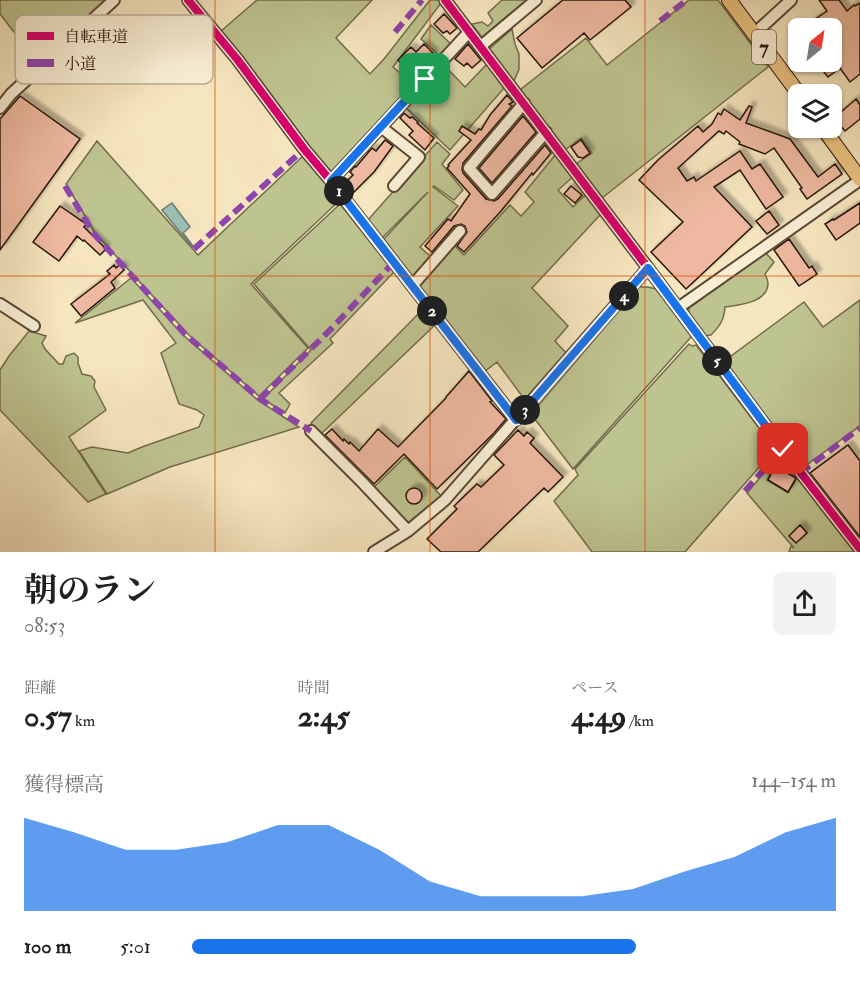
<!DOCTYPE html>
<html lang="ja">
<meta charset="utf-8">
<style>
:root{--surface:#fff;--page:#f2f2f2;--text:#202124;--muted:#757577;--accent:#1a73e8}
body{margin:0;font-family:"IM FELL Double Pica","Noto Serif JP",serif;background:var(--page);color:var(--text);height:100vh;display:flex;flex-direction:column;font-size:22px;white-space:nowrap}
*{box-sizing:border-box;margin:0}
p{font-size:20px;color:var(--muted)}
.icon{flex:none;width:33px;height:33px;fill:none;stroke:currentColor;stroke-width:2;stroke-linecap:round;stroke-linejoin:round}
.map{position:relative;height:552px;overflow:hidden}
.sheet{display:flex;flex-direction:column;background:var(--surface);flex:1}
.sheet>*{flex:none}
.needle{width:39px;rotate:30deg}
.fabs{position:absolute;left:788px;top:18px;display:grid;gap:12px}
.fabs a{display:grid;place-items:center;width:54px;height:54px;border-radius:9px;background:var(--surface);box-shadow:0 2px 4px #0004;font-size:30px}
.pin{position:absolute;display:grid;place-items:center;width:51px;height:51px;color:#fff;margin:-26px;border-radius:12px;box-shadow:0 3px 9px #0006}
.km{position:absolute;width:30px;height:30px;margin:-15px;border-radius:50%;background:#222;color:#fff;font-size:16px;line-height:30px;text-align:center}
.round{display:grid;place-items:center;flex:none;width:63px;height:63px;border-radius:9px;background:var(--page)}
.head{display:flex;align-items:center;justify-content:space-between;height:102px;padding:0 24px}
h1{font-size:33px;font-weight:700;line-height:45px}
.metrics{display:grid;grid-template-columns:repeat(3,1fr);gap:9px;height:102px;padding:6px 24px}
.metrics div{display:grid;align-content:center}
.metrics b{font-size:30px;font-weight:700}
.metrics small{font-size:16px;font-weight:400}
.metrics p{font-size:16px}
.chart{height:168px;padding:12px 24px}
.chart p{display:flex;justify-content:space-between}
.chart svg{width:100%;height:108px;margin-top:6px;fill:var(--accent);opacity:.7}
ul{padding:0 24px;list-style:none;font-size:20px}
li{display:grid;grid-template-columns:96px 72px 1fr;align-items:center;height:45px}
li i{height:15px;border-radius:8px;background:var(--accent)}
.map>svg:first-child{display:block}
.green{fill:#bec490;stroke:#726b4c;stroke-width:1.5}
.water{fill:#9dbfb5;stroke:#6e7a6f;stroke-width:1.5}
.building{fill:#eeb9a0;stroke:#271207;stroke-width:1.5;filter:url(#shadow)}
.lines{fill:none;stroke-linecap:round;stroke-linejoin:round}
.minor-casing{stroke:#5b4735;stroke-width:14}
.major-casing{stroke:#271207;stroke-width:16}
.minor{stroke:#f9efd5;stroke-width:10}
.major{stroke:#ebc380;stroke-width:14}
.quiet{stroke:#8e44ad;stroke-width:6;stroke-dasharray:12 6;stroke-linecap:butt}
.cycleway-casing{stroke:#f9efd5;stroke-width:11}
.cycleway{stroke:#d6006c;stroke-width:8}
.route-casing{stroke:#fff;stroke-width:12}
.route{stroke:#1a73e8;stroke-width:8}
.grid{fill:none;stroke:#de550c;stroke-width:1.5;stroke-opacity:0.55}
.labels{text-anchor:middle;stroke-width:6;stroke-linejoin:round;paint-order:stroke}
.shield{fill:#f9efd5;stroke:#665445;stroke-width:1.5}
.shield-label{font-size:20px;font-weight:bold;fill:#271207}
.key{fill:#f9efd5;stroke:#baad97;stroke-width:1.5}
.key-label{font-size:16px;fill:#271207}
</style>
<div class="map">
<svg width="860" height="552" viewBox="0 0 860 552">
<defs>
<filter id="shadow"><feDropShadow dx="4.5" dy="-4.5" stdDeviation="1.5" flood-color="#0004"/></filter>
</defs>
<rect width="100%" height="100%" fill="#f6e6bf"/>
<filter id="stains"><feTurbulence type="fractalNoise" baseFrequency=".00333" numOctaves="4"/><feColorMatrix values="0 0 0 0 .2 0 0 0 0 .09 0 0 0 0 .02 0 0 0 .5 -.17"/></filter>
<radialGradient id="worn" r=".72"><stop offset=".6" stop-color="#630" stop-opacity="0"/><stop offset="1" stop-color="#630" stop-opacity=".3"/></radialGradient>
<path class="green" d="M0,0H108L38,63L0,14Z
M257,0H372L336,38L370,74L384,59L430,0H439L441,3L393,67L415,86L331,175L221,31Z
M502,0H530L483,39L472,24L482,22L488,26L493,21L488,13Z
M689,0H718L768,67L602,198L576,164L592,153L581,138L565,150L520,90L586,38L607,65Z
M431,25L451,44L441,57L421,39Z
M512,29L515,44L519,54V69L514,81L488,50Z
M487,64L505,87L450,150L405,107L444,65L465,87Z
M97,141L198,255L304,155L339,201L251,284L308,348L259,396L190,336L136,278L95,233L66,184Z
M437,142L450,154L442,164L463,190L454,200L434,186L433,187L458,206L420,247L431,257L413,279L384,239L428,192L382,238L367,221Z
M556,154L574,176L558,190L573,207L585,195L601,214L532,288L568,326L555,341L568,355L517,414L511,405L522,396L497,362L484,372L418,285L453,244L464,255L510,205L521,216L534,202L525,192Z
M340,204L394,272L330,339L333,343L279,393L290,404L285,413L263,399L311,350L254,284Z
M765,252L774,262L765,274C766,277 768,280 768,283C768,303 739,305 725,307C724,320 720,326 711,335L702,336L689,314V308Z
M131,278L183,335L259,401L299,427L170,467L107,494L79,451L92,447L128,453L142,447L199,427L204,415L197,410L179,404L161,353L176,343L143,300L75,323Z
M639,287H648L656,289L692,336L573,469L531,414Z
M860,300V426L805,466L801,465L723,362L804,302L823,327Z
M423,309L437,323L321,434L311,423Z
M29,331L46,336L42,343L45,349L59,364H63L66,356L74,353L78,357V363L82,374L91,376L95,381L94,387L106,410L69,437L106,494L88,502L0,410V370L9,356Z
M689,344L692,346L696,345L775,449L685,552H592L554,501L578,475L575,469Z
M780,454L795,474L775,463L767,480L788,493L798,476L818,501L817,504L855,552H789L791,546L794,548L747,493Z
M405,457L442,497L408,526L374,487Z"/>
<path class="water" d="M172,203L190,227L183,233L193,246L192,247L162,210Z"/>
<path class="building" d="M563,0H625L631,7L590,40L584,33L542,68L517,38Z
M819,0H839L847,11L854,5L855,6L860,3V74L850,82L840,68L828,77L816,62H831V28H815L811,22L827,11Z
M444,14L457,28L450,34L447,31L443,33L434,24Z
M424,44L434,54L427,61L424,58L411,73L398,60L411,47L416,52Z
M468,44L481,60L472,68L467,63L464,66L455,59Z
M507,95L513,102L509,104L512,106L463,163L462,169L463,173L486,199L494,201L498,199L545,145L551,153L533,175L532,173L501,211L464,252L457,246L467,232L465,226L461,224L454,226L432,252L425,246L448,219L451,221L470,194L447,168L449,166L448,165L471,140L459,131L462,126L475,134L479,129L481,130L490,115Z
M20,96L80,139L0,250V119Z
M856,99L860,105V119L845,131L834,118Z
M749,106L752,107L746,123L790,139L818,177L835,164L842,174L807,199L800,189L802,188L774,148L765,154L739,144L740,142L726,131L724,134L719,131L678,168L687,181L694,177L696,181L740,151L752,169L760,164L783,197L766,209L740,170L714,187L752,227L686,289L651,252L683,222L639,180L658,160L698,126L703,132L712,124L718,113L721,115L724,109L740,120Z
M404,113L410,118L412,117L418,122L417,123L434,138L425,150L409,135L413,131L400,118Z
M523,116L536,132L492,183L479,168Z
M385,140L393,146L374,172L352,194L343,185L353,175L350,172L355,166L356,167L372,148L376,151Z
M581,140L590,153L583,158L578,157L571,147Z
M571,186L582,195L575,203L564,194Z
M860,203V223L836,240L825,224L833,219L834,220Z
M60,206L86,224L84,227L106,249L100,255L84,240L83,241L77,236L59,261L33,242Z
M769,211L779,225L767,234L756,221Z
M789,239L809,268L812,266L817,274L799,286L774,250Z
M114,265L116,268L120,265L124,270L111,282L115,288L81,316L71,304L110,274L107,271Z
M469,371L492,401L490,402L506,419L494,433L437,489L404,454L374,484L325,435L332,429L343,441L344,439L349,444L350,442L359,451L378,429L398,447L446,398V397Z
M518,430L524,436L527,432L534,438L530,443L563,477L548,492L544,488L478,552H441L427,539L457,509L454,506L477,484L481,487L504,465L494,455Z
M848,445L860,461V537L810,473Z
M775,466L796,478L788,492L768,480Z
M406 496a8 8 0 1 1 16 0a8 8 0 1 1-16 0Z
M800,525L807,533L796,543L789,536Z"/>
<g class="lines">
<defs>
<path id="minor" d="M188,0L237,59L304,149L331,181L516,420
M445,0L648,268L801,473L860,549
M754,34L791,0
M481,46L536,0
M524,103L469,168L492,194L546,132
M0,108L11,94L114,0
M381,127L419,157L394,186
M331,181L469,32
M412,286L460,231
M0,304L34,326
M678,308L860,180
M311,431L361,481L408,531
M374,552L408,531L445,500L648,268"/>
<path id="major" d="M729,0L799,94
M823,128L860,179"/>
</defs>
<use href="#minor" class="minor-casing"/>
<use href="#major" class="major-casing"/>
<use href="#minor" class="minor"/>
<use href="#major" class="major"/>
<path class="quiet" d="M660,21L687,0
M395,32L422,0
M65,186L94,234L185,334L260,399L311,431
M194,249L304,149
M260,399L332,328L394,262
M800,473L860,428
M745,491L782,449"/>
<defs>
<path id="cycleway" d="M188,0L237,59L304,149L331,181L516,420
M445,0L648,268L801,473L860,549"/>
</defs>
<use href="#cycleway" class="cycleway-casing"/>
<use href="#cycleway" class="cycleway"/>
</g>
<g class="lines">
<defs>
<path id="route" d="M425,79L331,181L516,420L648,268L783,449"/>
</defs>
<use href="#route" class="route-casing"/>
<use href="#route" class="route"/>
</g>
<path class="grid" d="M215,0V552M430,0V552M645,0V552M0,276H860"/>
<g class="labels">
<rect class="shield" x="752" y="30" width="24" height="34" rx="4.5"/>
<g class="shield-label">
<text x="764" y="54">7</text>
</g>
</g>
<rect x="15" y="15" width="198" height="69" rx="9" class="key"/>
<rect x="27" y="32" width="27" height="8" fill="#d6006c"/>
<rect x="27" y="59" width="27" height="8" fill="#8e44ad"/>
<g class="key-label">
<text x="64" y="42">自転車道</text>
<text x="64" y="69">小道</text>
</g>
<rect width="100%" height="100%" filter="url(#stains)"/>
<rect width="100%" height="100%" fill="url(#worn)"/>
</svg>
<div class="fabs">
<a><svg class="needle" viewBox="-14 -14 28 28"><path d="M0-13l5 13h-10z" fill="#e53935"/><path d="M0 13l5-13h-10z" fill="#757577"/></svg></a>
<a><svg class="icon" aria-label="layers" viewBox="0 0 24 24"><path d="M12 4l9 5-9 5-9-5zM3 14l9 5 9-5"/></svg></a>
</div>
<div class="pin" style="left:425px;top:79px;background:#1e9e55"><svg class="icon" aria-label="arrive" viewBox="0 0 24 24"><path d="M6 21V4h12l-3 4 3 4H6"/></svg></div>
<div class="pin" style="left:783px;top:449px;background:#d93025"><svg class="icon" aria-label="check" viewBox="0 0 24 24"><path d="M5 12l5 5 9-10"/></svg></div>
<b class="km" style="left:339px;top:191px">1</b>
<b class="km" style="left:432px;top:311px">2</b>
<b class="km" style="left:525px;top:410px">3</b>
<b class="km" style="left:624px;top:296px">4</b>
<b class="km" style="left:717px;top:361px">5</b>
</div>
<section class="sheet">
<div class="head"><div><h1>朝のラン</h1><p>08:53</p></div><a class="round"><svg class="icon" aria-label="share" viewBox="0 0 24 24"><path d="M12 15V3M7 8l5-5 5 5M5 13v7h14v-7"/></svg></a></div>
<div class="metrics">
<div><p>距離</p><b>0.57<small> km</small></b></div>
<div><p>時間</p><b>2:45</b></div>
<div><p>ペース</p><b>4:49<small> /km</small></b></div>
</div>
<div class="chart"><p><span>獲得標高</span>144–154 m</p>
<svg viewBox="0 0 160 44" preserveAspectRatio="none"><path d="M0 44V6L10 12L20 19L30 19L40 16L50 9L60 9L70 19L80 32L90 38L100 38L110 38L120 35L130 28L140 22L150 12L160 6V44z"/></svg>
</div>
<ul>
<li><b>100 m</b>5:01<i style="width:69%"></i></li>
</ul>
</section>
